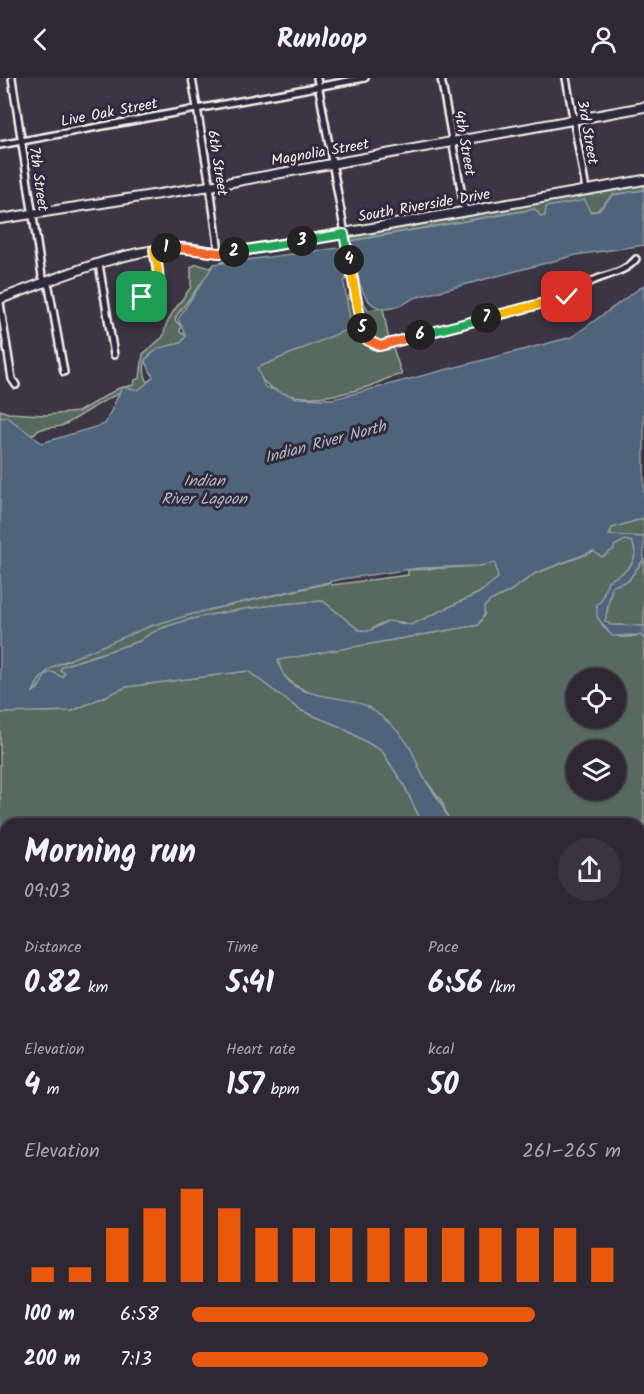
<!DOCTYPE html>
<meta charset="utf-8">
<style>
:root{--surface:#2d2833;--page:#39343f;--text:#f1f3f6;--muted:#a7a6ac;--line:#48444e;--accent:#ea580c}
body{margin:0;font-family:Kalam,sans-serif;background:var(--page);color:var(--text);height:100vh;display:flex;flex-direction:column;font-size:22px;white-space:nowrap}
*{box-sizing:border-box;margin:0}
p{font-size:20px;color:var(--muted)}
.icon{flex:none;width:33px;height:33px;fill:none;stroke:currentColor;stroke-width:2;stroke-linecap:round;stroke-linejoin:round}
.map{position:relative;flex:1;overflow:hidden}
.details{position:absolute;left:0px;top:740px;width:645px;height:578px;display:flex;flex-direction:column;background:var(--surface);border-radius:18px 18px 0 0;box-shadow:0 2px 4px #0004,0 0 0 2px var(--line)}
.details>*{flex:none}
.controls{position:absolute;left:566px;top:590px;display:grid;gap:12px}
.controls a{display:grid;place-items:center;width:60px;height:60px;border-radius:50%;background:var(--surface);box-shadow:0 2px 4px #0004,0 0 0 2px var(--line);font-size:30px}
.pin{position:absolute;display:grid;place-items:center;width:51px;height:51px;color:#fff;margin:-26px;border-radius:12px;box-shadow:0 3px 9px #0006}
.km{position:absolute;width:30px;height:30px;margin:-15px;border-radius:50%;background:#222;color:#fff;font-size:16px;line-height:30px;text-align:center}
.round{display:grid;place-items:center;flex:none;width:63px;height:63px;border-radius:32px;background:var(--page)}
.headline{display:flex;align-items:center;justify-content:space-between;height:102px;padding:0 24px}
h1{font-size:33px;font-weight:700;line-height:45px}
.metrics{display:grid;grid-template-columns:repeat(3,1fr);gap:9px;height:102px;padding:6px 24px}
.metrics div{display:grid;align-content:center}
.metrics b{font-size:30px;font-weight:700}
.metrics small{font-size:16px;font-weight:400}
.metrics p{font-size:16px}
.chart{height:168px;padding:12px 24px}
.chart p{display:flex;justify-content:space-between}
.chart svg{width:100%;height:108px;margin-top:6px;stroke:var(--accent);stroke-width:6}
ul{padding:0 24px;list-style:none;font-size:20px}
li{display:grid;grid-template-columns:96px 72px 1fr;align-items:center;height:45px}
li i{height:15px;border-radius:8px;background:var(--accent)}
header{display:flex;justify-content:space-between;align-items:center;height:78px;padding:0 24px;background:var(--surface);font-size:27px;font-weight:700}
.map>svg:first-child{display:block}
.green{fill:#59695f;stroke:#a6ada4;stroke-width:1.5;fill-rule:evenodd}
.water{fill:#4f637a;stroke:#919ca6;stroke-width:1.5;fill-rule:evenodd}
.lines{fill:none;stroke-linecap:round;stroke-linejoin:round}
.stream{stroke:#919ca6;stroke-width:1.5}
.street-casing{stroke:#f4f1e8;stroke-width:10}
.secondary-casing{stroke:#f4f1e8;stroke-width:12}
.street{stroke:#2f2a3d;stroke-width:5}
.secondary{stroke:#2f2a3d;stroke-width:8}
.split-1-casing{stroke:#fff;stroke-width:12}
.split-2-casing{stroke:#fff;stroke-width:12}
.split-3-casing{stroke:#fff;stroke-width:12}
.split-4-casing{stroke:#fff;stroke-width:12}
.split-5-casing{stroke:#fff;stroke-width:12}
.split-6-casing{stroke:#fff;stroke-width:12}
.split-7-casing{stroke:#fff;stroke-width:12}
.split-8-casing{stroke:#fff;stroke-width:12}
.split-1{stroke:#f5b400;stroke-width:8}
.split-2{stroke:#f0652b;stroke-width:8}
.split-3{stroke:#22a559;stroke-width:8}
.split-4{stroke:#22a559;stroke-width:8}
.split-5{stroke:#f5b400;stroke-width:8}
.split-6{stroke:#f0652b;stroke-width:8}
.split-7{stroke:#22a559;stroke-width:8}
.split-8{stroke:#f5b400;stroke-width:8}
.labels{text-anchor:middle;stroke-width:6;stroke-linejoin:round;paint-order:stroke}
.street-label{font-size:15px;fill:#f4f1e8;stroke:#2f2a3d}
.water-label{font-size:16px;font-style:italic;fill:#b2b8bc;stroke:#2f2a3d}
</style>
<header><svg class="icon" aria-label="back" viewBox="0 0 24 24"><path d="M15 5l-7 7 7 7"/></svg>Runloop<svg class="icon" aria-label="person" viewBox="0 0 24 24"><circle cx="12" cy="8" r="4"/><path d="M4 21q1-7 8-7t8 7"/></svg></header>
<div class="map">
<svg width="644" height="1316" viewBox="0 0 644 1316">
<rect width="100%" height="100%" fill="#3c3544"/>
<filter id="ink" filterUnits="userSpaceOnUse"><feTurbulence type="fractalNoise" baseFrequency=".0167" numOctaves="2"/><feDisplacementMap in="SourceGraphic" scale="12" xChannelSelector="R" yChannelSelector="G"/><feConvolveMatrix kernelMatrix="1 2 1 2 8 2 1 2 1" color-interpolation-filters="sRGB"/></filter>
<g filter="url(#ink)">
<path class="green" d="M644,105V112L613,117L597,133H589L585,123L547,129L546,138L541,139L534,131L348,163L350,157Z
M224,183L227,185L206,199L177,237L175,242L181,248L180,254L186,258L184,264C162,270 134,274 148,305L140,312C115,309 84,339 61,348C54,350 46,349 39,352C34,355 32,358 27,359L0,346V332L8,335L46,337L78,334L119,310L134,307L135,302L140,300L143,276L163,259L166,247L173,234L191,209V189L197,186L210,190Z
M357,212L368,232L383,230L389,263L375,264L366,256Z
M352,213L361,258L373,269L392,267L402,297C390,297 378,306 367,309C333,320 272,331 255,290L345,225Z
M644,440V459L608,457L612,450Z
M625,462L632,464C642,484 625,495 608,503L601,523L597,526C597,541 604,556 621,559C626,560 635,558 640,557L644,560V873L639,877V746L450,745L441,722L426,703L416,685L350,624L318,619L296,608L281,595L278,582L478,547L484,537V529L490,523L510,513L536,495ZM576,600H615V639H576ZM576,672H615V711H576Z
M644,481V548L611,547L605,543L612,508L628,503Z
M495,484L499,500L479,515L411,547L401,544L378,547L369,553L359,552L323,523C283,525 167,537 140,563L63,588L65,595L62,599L57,598L39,608L32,616L35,607L46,594L54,588L70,582L71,579L137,553L177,539L329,505L332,507L408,497V492L479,488Z
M248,593L300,632L341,649L382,673L404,707L422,745L6,746V1171H0V635L72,633L126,609Z
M644,1030V1316H99L100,1311H639V1034Z"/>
<path class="water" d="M644,112V167L576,177L414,220C386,239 365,233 358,198H348L344,204L351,250L257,290L265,309L297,320L333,321L572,259L644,207V440L612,450L609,457L644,459V481L628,503L612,508L605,543L611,547L644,548V560L640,557L612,558L597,539V526L601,523L608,503C625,495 642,484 632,464L625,462L614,468V471L602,479L593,473L536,495L510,513L490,523L484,529V537L478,547L278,582C288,628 340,612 370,630C382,638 400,653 407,665C415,676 418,690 425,702C437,719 442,725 450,745H422L404,707L382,673L341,649L300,632L248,593L126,609L72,633L0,635V340L7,339L42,365L105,346L122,309L139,312L153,299L145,282L159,270L181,265L186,258L178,241L214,186L339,170L343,175L345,190L356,189L351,163L535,131L541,139L545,138L546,129L585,122L590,134L598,133L613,117ZM495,485L498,500L479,515L411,547L388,543L369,553L359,552L323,523C283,525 167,537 140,563L63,588L60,592L65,595L62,599L52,594L46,596L38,611L33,614C37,602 44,595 54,588L153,547L208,532L342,501L419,490L480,488Z
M644,873V1030L639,1034V877Z
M0,1171H6V1296L0,1310Z"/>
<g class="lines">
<path class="stream" d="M209,746L216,738L229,746"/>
<defs>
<path id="street" d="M12,0L42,198L49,209L64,294
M192,0L210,108L219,174
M317,0L363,256L374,267L380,268L567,219C575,217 576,213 582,209C599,196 622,198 636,181
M441,0L465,134
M566,0L586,112
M0,67L365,0
M99,186L114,277
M142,219L149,218L158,206L154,172
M0,225L12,301L16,307"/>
<path id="secondary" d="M0,141L210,108L644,29
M0,221C56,201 112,175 172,170C193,168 214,177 236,174L644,102"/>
</defs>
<use href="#street" class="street-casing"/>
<use href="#secondary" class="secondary-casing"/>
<use href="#street" class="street"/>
<use href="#secondary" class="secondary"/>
</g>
</g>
<g class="lines" filter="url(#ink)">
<defs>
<path id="split-1" d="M142,219C166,213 158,190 154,172L166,170"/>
<path id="split-2" d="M166,170C189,168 212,178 234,174"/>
<path id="split-3" d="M234,174L302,163"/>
<path id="split-4" d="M302,163L344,156L349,182"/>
<path id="split-5" d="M349,182L362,250"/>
<path id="split-6" d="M362,250L367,262L380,268L420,257"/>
<path id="split-7" d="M420,257L486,240"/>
<path id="split-8" d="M486,240L567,219"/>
</defs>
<use href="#split-1" class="split-1-casing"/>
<use href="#split-2" class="split-2-casing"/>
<use href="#split-3" class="split-3-casing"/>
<use href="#split-4" class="split-4-casing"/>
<use href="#split-5" class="split-5-casing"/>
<use href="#split-6" class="split-6-casing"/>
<use href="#split-7" class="split-7-casing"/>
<use href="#split-8" class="split-8-casing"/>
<use href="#split-1" class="split-1"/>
<use href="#split-2" class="split-2"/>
<use href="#split-3" class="split-3"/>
<use href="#split-4" class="split-4"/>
<use href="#split-5" class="split-5"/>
<use href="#split-6" class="split-6"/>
<use href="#split-7" class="split-7"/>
<use href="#split-8" class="split-8"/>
</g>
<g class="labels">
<g class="street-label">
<text transform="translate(109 34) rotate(-11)" y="5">Live Oak Street</text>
<text transform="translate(588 54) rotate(80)" y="5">3rd Street</text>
<text transform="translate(465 65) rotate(80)" y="5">4th Street</text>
<text transform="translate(320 74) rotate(-10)" y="5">Magnolia Street</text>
<text transform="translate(218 85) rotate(81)" y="5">6th Street</text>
<text transform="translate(39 101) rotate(82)" y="5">7th Street</text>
<text transform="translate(424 127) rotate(-10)" y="5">South Riverside Drive</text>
</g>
<g class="water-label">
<text transform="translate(325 363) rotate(-15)" y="6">Indian River North</text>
<text x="204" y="408">Indian<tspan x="204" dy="18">River Lagoon</tspan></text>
</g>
</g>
</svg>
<div class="controls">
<a><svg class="icon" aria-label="locate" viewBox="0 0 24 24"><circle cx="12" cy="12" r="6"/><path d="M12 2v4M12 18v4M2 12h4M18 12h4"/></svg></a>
<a><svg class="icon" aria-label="layers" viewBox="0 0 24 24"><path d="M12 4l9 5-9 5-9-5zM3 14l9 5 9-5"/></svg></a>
</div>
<div class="pin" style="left:142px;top:219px;background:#1e9e55"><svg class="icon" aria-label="arrive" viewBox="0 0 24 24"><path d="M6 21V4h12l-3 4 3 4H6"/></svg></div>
<div class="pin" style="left:567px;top:219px;background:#d93025"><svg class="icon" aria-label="check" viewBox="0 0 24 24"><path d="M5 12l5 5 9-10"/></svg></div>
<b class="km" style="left:166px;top:170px">1</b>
<b class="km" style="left:234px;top:174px">2</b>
<b class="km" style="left:302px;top:163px">3</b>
<b class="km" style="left:349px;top:182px">4</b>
<b class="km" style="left:362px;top:250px">5</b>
<b class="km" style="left:420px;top:257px">6</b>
<b class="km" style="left:486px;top:240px">7</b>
<section class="details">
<div class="headline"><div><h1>Morning run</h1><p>09:03</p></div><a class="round"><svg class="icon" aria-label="share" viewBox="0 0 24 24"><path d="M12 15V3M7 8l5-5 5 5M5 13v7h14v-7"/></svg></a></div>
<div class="metrics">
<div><p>Distance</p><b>0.82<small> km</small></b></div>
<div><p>Time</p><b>5:41</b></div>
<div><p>Pace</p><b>6:56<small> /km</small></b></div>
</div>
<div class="metrics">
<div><p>Elevation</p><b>4<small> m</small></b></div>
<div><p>Heart rate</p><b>157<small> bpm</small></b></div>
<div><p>kcal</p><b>50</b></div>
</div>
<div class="chart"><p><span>Elevation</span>261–265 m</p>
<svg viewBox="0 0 160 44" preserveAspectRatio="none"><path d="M5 44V38M15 44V38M25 44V22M35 44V14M45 44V6M55 44V14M65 44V22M75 44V22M85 44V22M95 44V22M105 44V22M115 44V22M125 44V22M135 44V22M145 44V22M155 44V30"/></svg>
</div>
<ul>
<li><b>100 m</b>6:58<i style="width:80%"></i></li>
<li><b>200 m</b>7:13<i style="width:69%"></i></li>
</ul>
</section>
</div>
